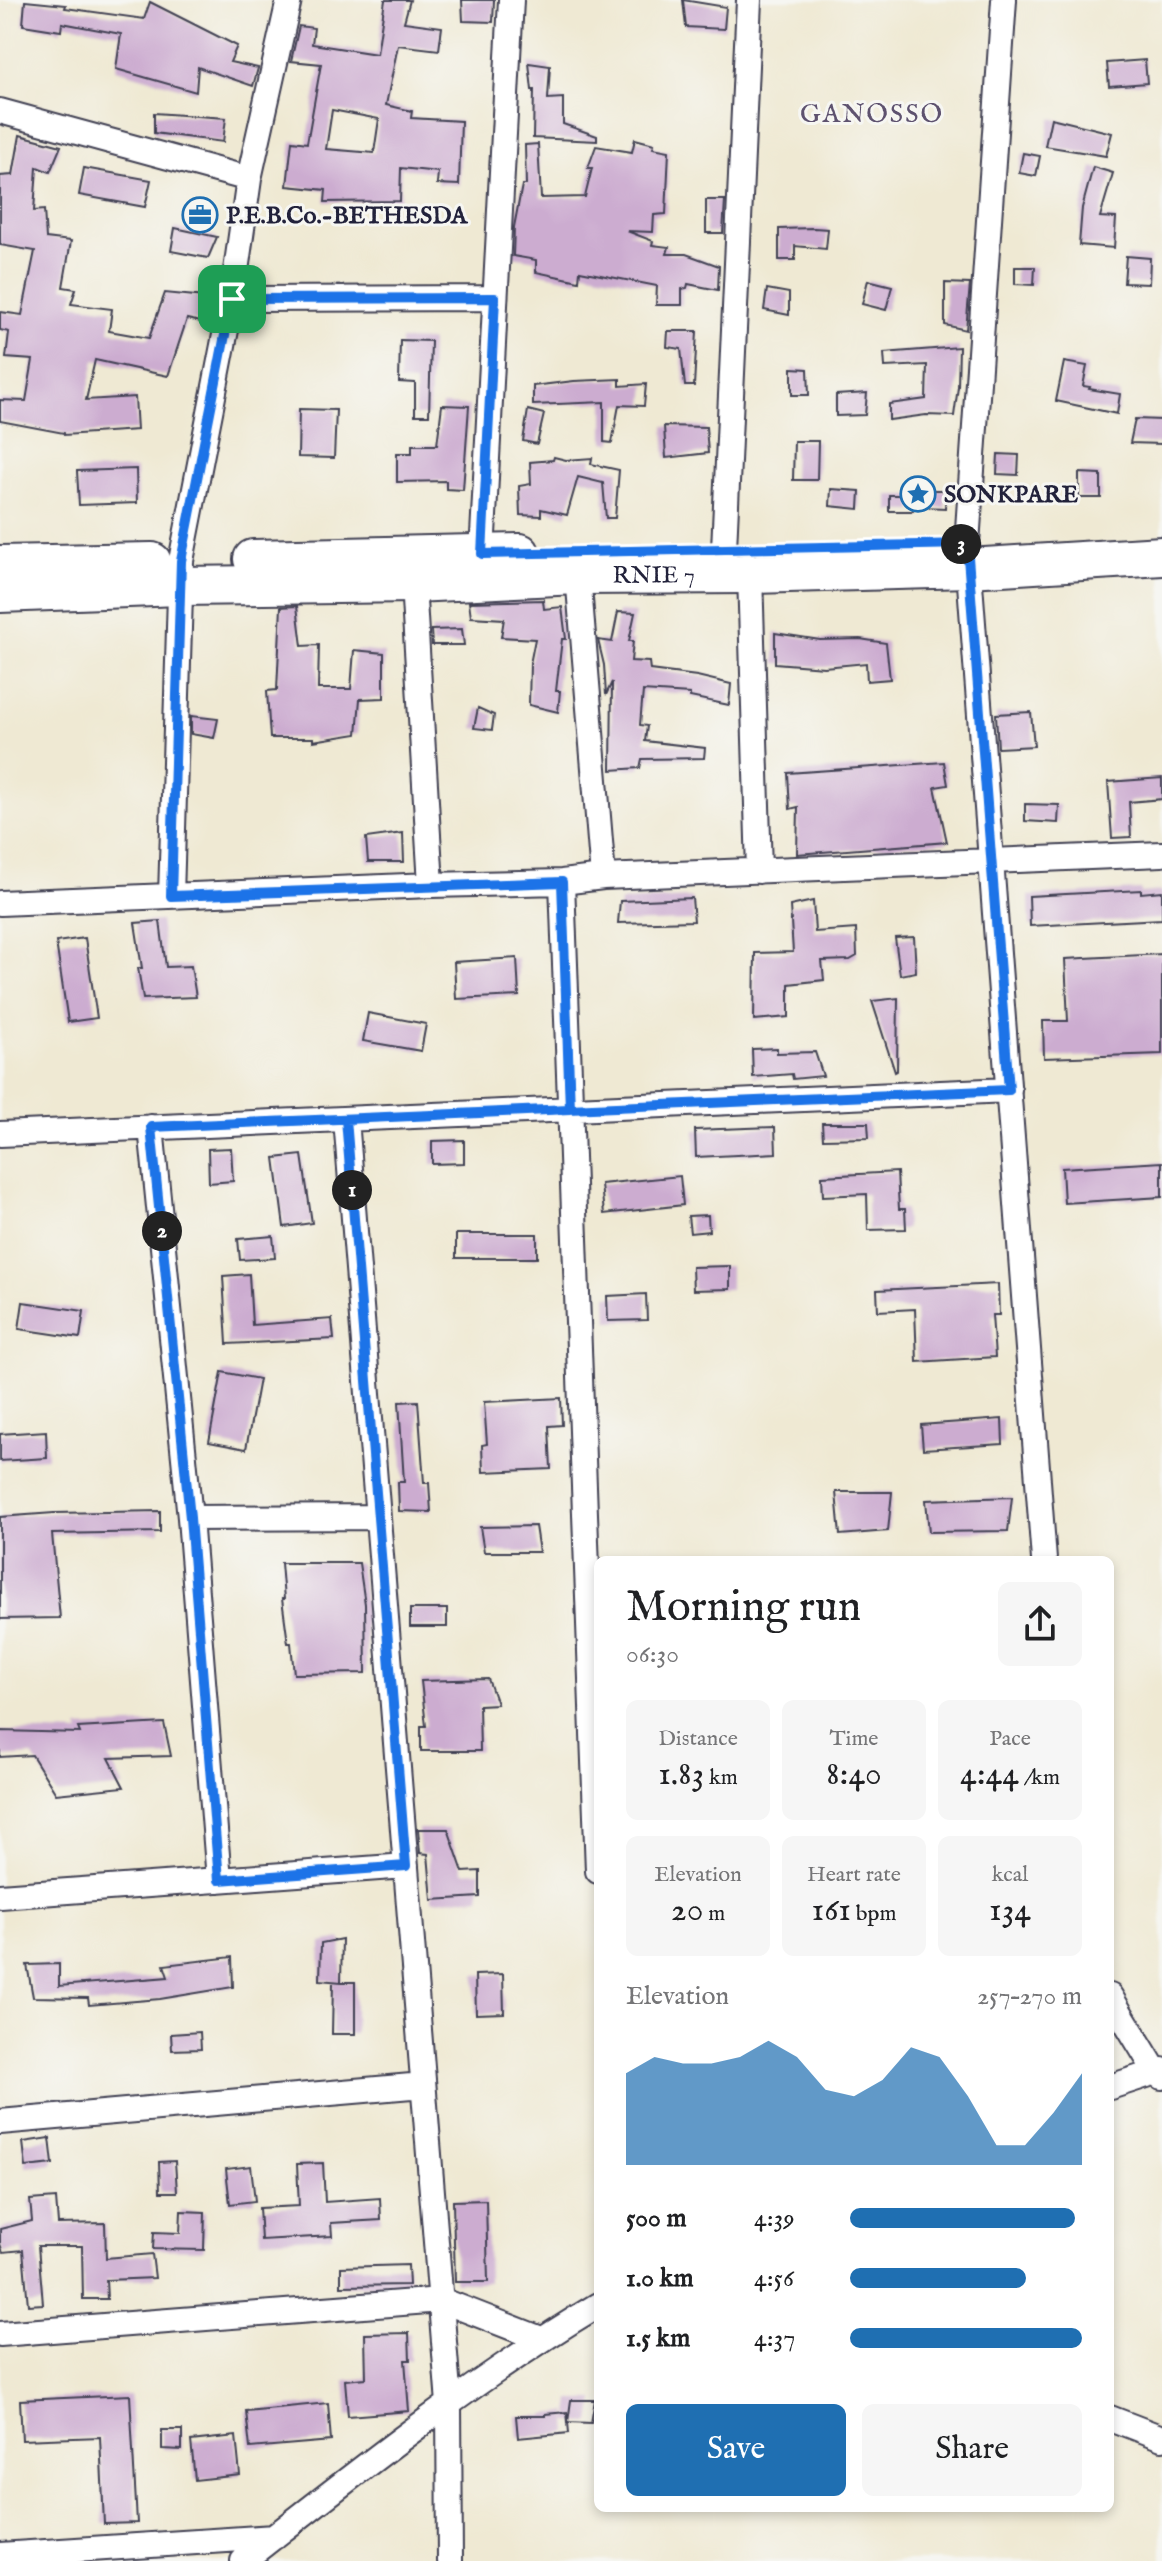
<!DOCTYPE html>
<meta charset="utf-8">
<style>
:root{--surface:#fff;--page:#f6f6f6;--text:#202124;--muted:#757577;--accent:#1f6fb2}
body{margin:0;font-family:"IM FELL English",serif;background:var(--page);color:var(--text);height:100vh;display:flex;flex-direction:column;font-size:30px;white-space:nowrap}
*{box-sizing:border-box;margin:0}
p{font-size:26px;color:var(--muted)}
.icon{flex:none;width:44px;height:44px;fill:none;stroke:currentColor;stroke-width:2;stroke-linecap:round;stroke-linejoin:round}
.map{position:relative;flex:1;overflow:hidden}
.details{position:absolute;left:594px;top:1556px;width:520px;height:956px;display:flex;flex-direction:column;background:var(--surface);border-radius:12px;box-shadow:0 4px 12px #0003}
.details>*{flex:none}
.pin{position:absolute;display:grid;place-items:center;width:68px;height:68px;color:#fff;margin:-34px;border-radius:16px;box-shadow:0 4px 12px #0006}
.km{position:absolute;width:40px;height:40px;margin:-20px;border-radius:50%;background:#222;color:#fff;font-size:22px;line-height:40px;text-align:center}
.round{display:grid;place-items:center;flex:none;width:84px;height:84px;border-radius:12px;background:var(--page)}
.overview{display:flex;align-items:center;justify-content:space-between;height:136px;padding:0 32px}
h1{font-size:44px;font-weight:600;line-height:60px}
.stats{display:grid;grid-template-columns:repeat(3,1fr);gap:12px;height:136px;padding:8px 32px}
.stats div{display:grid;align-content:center;border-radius:12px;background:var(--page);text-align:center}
.stats b{font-size:34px;font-weight:600}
.stats small{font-size:22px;font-weight:400}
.stats p{font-size:22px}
.chart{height:224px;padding:16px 32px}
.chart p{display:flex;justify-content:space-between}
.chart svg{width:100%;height:144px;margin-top:8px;fill:var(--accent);opacity:.7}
.cta{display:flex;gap:16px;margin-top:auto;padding:16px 32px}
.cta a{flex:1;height:92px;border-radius:12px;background:var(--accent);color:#fff;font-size:32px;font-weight:600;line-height:92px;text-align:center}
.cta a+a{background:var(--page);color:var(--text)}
ul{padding:0 32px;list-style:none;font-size:26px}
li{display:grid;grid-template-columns:128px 96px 1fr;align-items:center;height:60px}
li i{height:20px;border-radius:10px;background:var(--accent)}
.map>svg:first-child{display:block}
.building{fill:#ccacd0;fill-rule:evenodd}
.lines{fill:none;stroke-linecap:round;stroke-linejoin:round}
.minor-casing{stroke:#414052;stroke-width:28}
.primary-casing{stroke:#414052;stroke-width:42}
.minor{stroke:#fff;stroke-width:24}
.primary{stroke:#fff;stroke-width:38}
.route-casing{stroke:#fff;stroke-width:16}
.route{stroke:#1a73e8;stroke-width:10}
.labels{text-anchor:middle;stroke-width:6;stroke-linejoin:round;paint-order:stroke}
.poi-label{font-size:24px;font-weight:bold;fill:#22223b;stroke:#f6f6f2;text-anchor:start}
.street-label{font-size:24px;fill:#22223b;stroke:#f6f6f2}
.neighbourhood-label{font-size:26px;letter-spacing:2px;fill:#5e526f;stroke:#f6f6f2}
</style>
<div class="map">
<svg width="1162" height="2561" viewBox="0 0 1162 2561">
<rect width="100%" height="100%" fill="#f6f6f2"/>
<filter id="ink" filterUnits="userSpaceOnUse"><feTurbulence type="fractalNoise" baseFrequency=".0125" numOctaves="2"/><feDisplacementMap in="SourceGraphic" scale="16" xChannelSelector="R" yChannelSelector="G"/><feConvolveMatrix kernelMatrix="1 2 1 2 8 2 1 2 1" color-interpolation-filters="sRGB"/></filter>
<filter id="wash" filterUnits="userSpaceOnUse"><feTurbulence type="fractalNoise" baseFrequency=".006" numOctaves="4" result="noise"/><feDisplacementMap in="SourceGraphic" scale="32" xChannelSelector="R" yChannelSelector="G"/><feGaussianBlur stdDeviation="1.8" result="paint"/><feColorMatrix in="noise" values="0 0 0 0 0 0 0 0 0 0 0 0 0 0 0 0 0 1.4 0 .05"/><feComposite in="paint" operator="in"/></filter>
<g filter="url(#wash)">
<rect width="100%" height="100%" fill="#efe9d3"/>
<g id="blocks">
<path class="building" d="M385,0H410L404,22L442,27L439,50L398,45L386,105L412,111L411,118L461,121L459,185L437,184L438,172L401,168L400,201L325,202L326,190L287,186L292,141L307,143L321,64L291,61L299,26L314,28L312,44L377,54ZM332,110L379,119L374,153L326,149Z
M462,0H494L493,22L463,21Z
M683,0L726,7L724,29L686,27Z
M25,1L66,5L65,8L144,19L150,2L237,46L230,62L258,68L253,86L198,67L196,92L116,69L121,34L62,23L61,31L23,25Z
M1145,60L1147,83L1109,86L1107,63Z
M529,63L550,66L548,99L563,98V124L597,136V141L533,138L534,90H532Z
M154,113L226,118L223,142L154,133Z
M1051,118L1112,133L1106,156L1045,146Z
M20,135L61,146L50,172L37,167L34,211L44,210L46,238L71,241L63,287L76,289L71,304L112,309L109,331L149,338L165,293L205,297L201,322L187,319L168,376L95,360L86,400L135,397L137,430L64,435V433L0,421V400L26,401L33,360L6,358L9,332L0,330V312L22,315L35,251L0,245V176L13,175Z
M635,139L654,144L653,148L669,151L666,214L654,215L653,232L627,231L653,241L652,245L669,247L667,254H686L719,266L718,290L688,284L687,288L682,289V305H656L657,286L580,271L579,281L536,272V260L513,256L514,227L522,185H526L525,145L538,144L541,198L585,197L592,168H588L596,146L632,152Z
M1023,153L1040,156L1036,176L1019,173Z
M1093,167L1113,173L1100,217L1116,218L1114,248L1079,245L1082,208Z
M84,168L151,180L145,207L79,195Z
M706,200H725L723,233H706Z
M175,228L217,237L208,258L171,251Z
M814,228L828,229L826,249L795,246V260H779V229Z
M1126,256L1150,258L1149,284L1124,283Z
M1015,267H1035L1034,285L1015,284Z
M868,280L892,286L886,310L862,304Z
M945,283L970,284L966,330L945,325Z
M767,289L789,293V315L764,310Z
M668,331H697L694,386H685L681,349L667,347Z
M400,340L431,341L429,415H415V383L399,382Z
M959,347L958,387L954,416L926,415L889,420V404L926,399L927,365L885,367L884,353Z
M1064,362L1087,366L1083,386L1090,387L1089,389L1120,394L1117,414L1056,401Z
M792,368L808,369L809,395H792Z
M620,379V386L646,384L644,406L619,405L612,443L604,442V402L533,405V386L574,381Z
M867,393L865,415L836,416V395Z
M442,405L469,406L463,490L446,489V481L397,482V453H412V445H437Z
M299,409L336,410L334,458L298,457Z
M528,410L544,414L537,444L523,441Z
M1135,419L1162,420V444L1130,443Z
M664,426L706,427L708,453L666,458Z
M794,441H818L817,480H793Z
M998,454L1019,455L1018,475L997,474Z
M554,457L566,460L592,458L591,464L619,470L615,518H606L603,483L578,477L567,515L541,509V516L520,515L519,486L531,484L530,462L553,460Z
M136,469L137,503L79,505L77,471Z
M1079,473L1101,474V498H1079Z
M831,489L860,491L859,509L830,506Z
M924,490H946L945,508L924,507Z
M889,495H913V511H889Z
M543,600L544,609L562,607L566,639H562L556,691H560L558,712L529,705L530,664L535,639L501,637L504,619L471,617L469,602Z
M297,606L302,646L319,645L318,689H351L354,650L384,653V698L360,699L357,734L313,741V738H270L267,691L277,690L281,607Z
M618,612L635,613L629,641H633L631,661L649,662L650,670L697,676L731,684L729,705L690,697V694L643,691L640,725L647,726L645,741L705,748L704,758L642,759L640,768L611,770L612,682L606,695L604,665L598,640L612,642Z
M462,629L464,645H432L431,630Z
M775,633L820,640L860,639L886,643L890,679L867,681L866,663L824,667L775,663Z
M478,708L494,715L492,730L474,728Z
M1031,712L1034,746L998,748L996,714Z
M191,716L218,719L214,738L191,734Z
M944,762L948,785L935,787L947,842L797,854L798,807L790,809L788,773Z
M1162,778V799L1129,802L1131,837L1112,838L1108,782Z
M1025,804L1059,805L1058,823L1025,821Z
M403,833L404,862H368L366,838Z
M1141,890V893L1162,891V919L1030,926L1029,896Z
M692,898L694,921L618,923L620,901Z
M813,901L815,932L856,929L857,956L850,960L822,961L824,980L789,984V1017L754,1020L755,953L793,952L790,906Z
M160,921L166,967L191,966L196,997L143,999L138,968H142L135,923Z
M914,937L916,972L900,975L895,938Z
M85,938L97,1018L68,1022L56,942Z
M1162,954V1054L1044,1058L1043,1021H1068L1065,959Z
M517,958L519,996L456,999L454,962Z
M898,998L897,1071L895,1072L872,1001Z
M368,1013L426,1024L421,1051L363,1041Z
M777,1048V1053L815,1052L823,1076L793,1079L792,1074L753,1077L752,1049Z
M822,1123H868L869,1138L823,1139Z
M775,1127L776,1153L696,1157L695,1130Z
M464,1140V1163L432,1164V1141Z
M231,1148L233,1181L209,1183L208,1149Z
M302,1155L312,1223L284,1227L275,1158Z
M1162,1162V1197L1064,1203L1062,1168Z
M897,1172L899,1209H905L906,1229L868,1230L867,1194L823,1196L822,1176Z
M680,1176L683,1205L604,1214L601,1184Z
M708,1215L709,1231L690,1233L688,1216Z
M456,1234H537V1258H456Z
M273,1236L275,1258L240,1260L238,1239Z
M730,1266V1289L693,1290L692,1267Z
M249,1274L252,1325L332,1319L334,1339L227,1344L223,1276Z
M998,1284L999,1315H992L995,1357L917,1362L915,1309L878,1311L877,1290Z
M646,1294L647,1320L608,1321L607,1296Z
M23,1302L84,1311L80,1338L19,1329Z
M222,1372L259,1379L246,1449L209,1442Z
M561,1398L562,1425L549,1426L551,1469L483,1472L482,1445L487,1444L484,1402Z
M418,1401L424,1483H429L431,1512L399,1511L398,1482H404L399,1402Z
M1002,1419L1003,1444L923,1449L921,1425Z
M46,1431L47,1458L0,1461V1434Z
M836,1492H892L888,1531L840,1535Z
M1012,1497L1008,1531L929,1532L926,1500Z
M160,1511V1532L52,1534L60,1618L0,1619V1517L54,1513Z
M535,1526L539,1552H484L480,1527Z
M281,1563H359L365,1604L366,1673L294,1674L291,1643H288L282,1599H284Z
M410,1609H447V1627H410Z
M488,1679L497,1704L479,1705L480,1751H421V1726H426L421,1681Z
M164,1723L171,1756L109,1758L124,1787L56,1794L32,1755L0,1757V1731L80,1733L78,1728Z
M418,1829H448L463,1872L480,1871V1897L432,1900L428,1854L420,1853Z
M342,1939L341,1982L320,1980L321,1943Z
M232,1957L233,1987L160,1999L89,2005L88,1998L33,1997L27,1965L59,1964V1986L168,1977L164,1965Z
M503,1974L504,2013L476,2014L475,1975Z
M333,1982H355V2034H332Z
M200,2032L201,2049L172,2050L171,2034Z
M50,2138L53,2164L26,2167L23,2142Z
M175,2161L177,2192H160L159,2162Z
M323,2163L325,2202L380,2198L381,2220L331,2223L332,2236L261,2240L259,2208L299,2206L297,2164Z
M251,2166L255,2201L230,2204L226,2169Z
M56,2198L58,2224L105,2223L106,2258L152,2254L155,2278L106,2280L107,2299H83L82,2246H38L43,2304L28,2305L23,2250L3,2252L0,2244V2229L32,2221L30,2200Z
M486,2200L488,2282H455L453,2201Z
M181,2211L205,2212L204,2250L153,2249L154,2232L180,2233Z
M408,2265L409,2285L341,2286V2267Z
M409,2333L410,2360H405L409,2411L348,2416L345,2380L366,2378L365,2334Z
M130,2395L137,2523L104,2524L100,2437L22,2440L20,2400Z
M571,2400H595L591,2423L568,2422Z
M328,2403L331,2441L250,2448L246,2411Z
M567,2412L569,2433L518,2438L516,2416H545V2414Z
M162,2430H182V2450L162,2449Z
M236,2436L240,2475L195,2480L191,2441Z"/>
</g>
</g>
<g filter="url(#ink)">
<use href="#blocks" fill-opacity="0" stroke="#414052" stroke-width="2"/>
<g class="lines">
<defs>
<path id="minor" d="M1004,0L967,544L1044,1560
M0,111L249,179
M232,299L495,298
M724,549L749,0
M482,554L511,0
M750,574L759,871
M578,575L603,877
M413,583L431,885
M562,882L598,1871
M171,896L181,561L232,299L249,179L289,0
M0,903L431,885L562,882L603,877L1162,854
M346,1119L449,2404L450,2561
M151,1127L190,1518L219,1880
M0,1134L1009,1090
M190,1518L378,1517
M0,1896L406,1866
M1110,1996L1156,2072L1162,2077
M1110,2087L1162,2070
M0,2122L423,2085
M0,2334L441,2300L541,2339
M1110,2418L1162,2438
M0,2555L274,2537
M243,2561C358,2471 473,2380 598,2305"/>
<g id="primary">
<path d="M253,559L520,553"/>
<path d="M0,565L152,562"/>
<path id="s1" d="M0,593L179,586L413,583L578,575L750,574L969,568L1162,556"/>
</g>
</defs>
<use href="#minor" class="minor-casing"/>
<use href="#primary" class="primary-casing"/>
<use href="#minor" class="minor"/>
<use href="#primary" class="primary"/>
</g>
</g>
<g class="lines" filter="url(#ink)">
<defs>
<path id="route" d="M232,299L181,561L171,896L562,882L570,1109L346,1119L406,1866L219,1880L190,1518L151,1127C437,1115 723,1103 1009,1090L967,544L482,554L495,298L232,299"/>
</defs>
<use href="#route" class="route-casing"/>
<use href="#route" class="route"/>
</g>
<defs>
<symbol id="office-ring" viewBox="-11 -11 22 22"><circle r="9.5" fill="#f6f6f2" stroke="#1f6fb2" stroke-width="1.5"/><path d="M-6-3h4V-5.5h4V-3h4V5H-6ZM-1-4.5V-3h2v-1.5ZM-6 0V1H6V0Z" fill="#1f6fb2"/></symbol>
<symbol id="sight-ring" viewBox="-11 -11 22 22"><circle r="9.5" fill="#f6f6f2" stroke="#1f6fb2" stroke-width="1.5"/><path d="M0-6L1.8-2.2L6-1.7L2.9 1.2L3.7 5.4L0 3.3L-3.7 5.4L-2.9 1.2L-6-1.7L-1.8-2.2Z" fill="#1f6fb2"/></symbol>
</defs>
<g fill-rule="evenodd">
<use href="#office-ring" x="180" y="195" width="40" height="40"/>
<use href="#sight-ring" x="898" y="474" width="40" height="40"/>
</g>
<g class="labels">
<g class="poi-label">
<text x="226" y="223">P.E.B.Co.-BETHESDA</text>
<text x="944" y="502">SONKPARE</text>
</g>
<g class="street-label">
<text dy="8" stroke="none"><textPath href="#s1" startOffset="654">RNIE 7</textPath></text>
</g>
<g class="neighbourhood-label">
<text x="872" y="122">GANOSSO</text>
</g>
</g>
</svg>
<div class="pin" style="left:232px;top:299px;background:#1e9e55"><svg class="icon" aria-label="arrive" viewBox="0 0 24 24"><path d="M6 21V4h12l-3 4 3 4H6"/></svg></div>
<b class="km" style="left:352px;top:1190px">1</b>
<b class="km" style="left:162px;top:1231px">2</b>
<b class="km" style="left:961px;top:544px">3</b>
<section class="details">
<div class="overview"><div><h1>Morning run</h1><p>06:30</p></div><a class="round"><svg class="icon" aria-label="share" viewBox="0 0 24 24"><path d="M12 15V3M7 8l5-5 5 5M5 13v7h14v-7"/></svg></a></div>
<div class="stats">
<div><p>Distance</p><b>1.83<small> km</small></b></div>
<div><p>Time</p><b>8:40</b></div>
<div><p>Pace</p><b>4:44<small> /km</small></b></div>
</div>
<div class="stats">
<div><p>Elevation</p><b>20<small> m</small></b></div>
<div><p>Heart rate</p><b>161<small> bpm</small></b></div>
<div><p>kcal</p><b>134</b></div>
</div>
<div class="chart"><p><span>Elevation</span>257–270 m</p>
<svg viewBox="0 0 160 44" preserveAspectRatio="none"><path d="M0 44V16L10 11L20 13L30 13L40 11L50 6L60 11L70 21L80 23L90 18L100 8L110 11L120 23L130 38L140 38L150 28L160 16V44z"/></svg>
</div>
<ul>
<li><b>500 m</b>4:39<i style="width:97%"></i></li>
<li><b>1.0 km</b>4:56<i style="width:76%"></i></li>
<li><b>1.5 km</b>4:37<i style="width:100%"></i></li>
</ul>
<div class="cta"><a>Save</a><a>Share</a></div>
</section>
</div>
